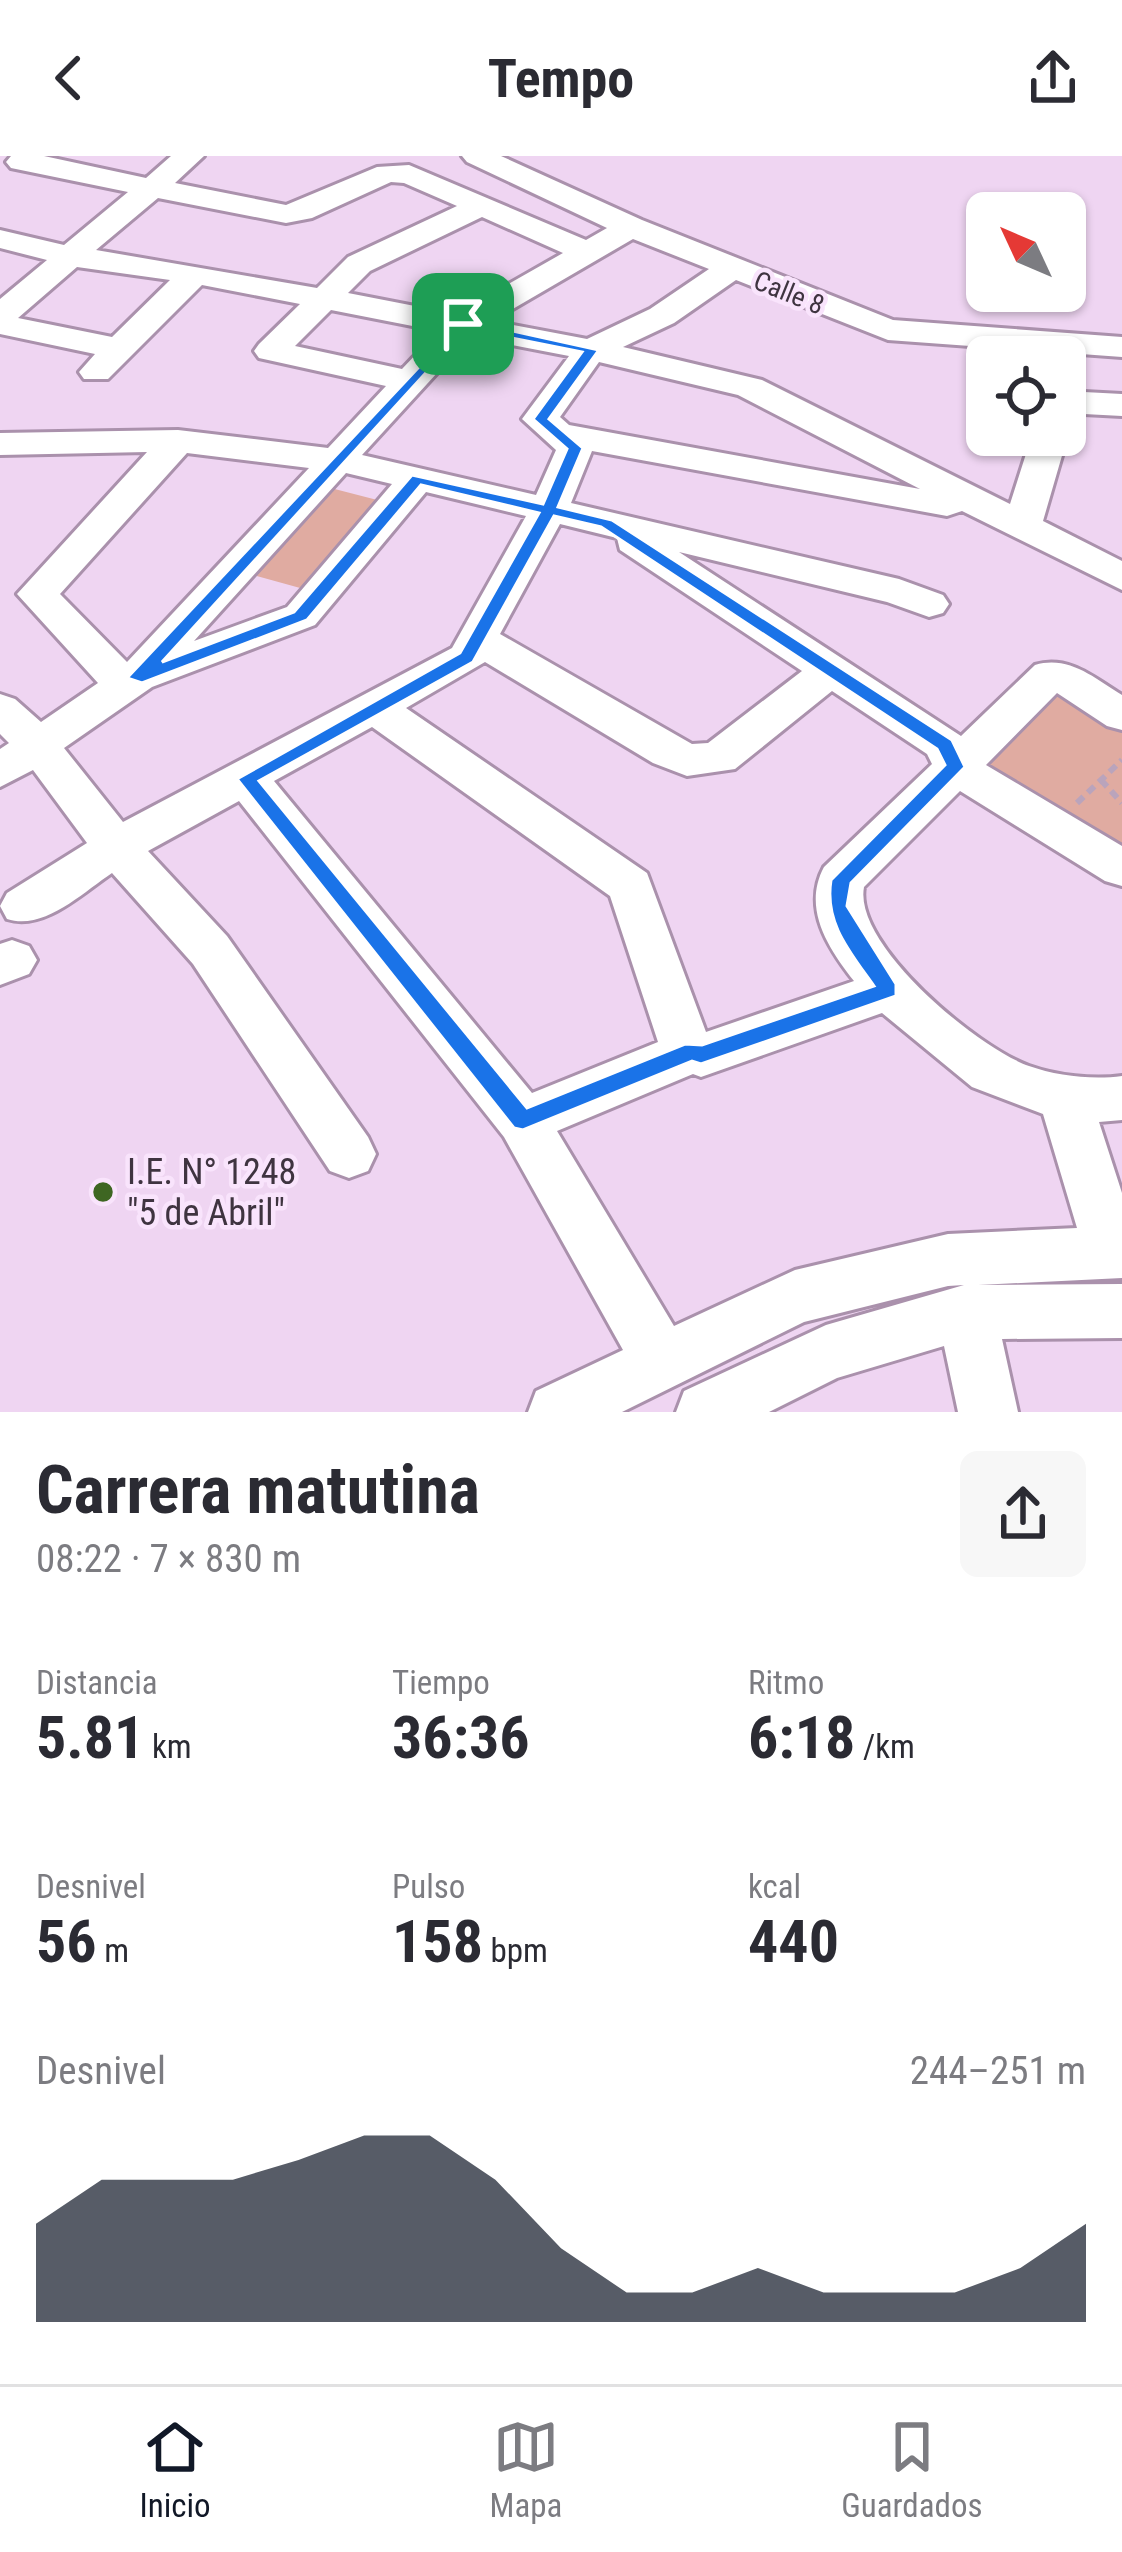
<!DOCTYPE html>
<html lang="es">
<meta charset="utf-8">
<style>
:root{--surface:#fff;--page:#f7f7f7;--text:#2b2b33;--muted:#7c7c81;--line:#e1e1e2;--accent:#111827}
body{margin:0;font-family:"Roboto Condensed",sans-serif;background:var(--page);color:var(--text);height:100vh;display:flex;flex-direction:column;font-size:45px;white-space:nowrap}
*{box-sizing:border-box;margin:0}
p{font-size:39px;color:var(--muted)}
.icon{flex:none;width:66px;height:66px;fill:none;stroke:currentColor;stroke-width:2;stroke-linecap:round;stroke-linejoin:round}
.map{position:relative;height:1256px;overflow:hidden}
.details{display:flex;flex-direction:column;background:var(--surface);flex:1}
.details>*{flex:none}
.needle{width:78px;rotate:314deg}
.buttons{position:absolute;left:966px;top:36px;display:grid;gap:24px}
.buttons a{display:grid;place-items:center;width:120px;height:120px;border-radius:18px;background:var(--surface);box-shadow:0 3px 9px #0004;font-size:60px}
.pin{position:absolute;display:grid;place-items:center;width:102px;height:102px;color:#fff;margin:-51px;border-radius:24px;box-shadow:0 6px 18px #0006}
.round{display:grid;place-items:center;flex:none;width:126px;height:126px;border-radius:18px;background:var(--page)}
.head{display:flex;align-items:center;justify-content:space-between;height:204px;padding:0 36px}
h1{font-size:66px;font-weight:700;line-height:90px}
.figures{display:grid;grid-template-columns:repeat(3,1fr);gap:18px;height:204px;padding:12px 36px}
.figures div{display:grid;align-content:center}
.figures b{font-size:60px;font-weight:700}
.figures small{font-size:33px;font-weight:400}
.figures p{font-size:33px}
.chart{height:336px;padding:24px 36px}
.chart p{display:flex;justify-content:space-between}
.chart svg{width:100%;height:216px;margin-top:12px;fill:var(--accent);opacity:.7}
header{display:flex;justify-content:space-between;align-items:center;height:156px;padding:0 36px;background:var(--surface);font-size:54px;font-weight:700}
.dock{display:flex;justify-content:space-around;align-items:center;height:168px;border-top:3px solid var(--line);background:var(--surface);font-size:33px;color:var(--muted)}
.dock a{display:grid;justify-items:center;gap:6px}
.dock .active{color:var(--accent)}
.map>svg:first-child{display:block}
.green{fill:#e0aba1}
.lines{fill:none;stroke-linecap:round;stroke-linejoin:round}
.minor-casing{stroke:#aa91ac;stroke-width:6}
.path{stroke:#baa4bc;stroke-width:6;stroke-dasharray:9 6;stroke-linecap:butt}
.minor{fill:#fff;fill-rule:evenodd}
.route{fill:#1a73e8;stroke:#fff;stroke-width:3;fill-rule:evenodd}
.poi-dot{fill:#3e6622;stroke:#f9e4fc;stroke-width:4.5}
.labels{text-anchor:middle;stroke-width:9;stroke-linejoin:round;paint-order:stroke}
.far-street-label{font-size:27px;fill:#3f3440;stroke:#f9e4fc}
.near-poi-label{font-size:36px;fill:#3f3440;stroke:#f9e4fc;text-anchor:start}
</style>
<header><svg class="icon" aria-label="back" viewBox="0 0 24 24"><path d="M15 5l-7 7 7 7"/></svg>Tempo<svg class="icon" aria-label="share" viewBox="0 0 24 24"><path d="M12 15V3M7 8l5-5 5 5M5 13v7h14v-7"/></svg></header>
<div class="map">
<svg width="1122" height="1256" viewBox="0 0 1122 1256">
<rect width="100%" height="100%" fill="#efd5f2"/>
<path class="green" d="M323,330L385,346L311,435L246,417Z
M1048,531L1122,570V703L966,610Z"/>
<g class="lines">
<defs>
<path id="minor" d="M11,0H44L146,22L171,0H204L175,27L286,49L377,11L409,9L586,84L607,72L467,6L462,0H501L642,64L893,164L1122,181V201L888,184L736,124L674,167L623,191L762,224L1010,348L1032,279H1065V275L1068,279L1043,365L1122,405V434L962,355L947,360L592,295L571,347L899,423L943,439L949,448L943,457L929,461L887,446L679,396L961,580L1035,509C1069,499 1094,522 1122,539V574L1107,570L1057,537L986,609L1122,690V730L1105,725L960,635L864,731C853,789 978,892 1029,910C1057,920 1093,924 1122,920V964L1099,966L1122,1037V1122L978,1129L1122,1128V1182L1002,1183L1018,1256H958L944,1190L837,1222L769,1256H676L684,1235L826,1169L964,1129L948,1130L804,1166L622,1256H528L536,1235L623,1194L504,981L239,645L148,695L227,780L368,981L376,998L368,1015L349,1022L330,1015L193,808L112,717C82,737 44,775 7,763L0,750L7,737L87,687L33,614L0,631V593L9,587L0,578V538L15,543L41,566L98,527L17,438L147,296L0,299V277L178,274L328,292L386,230L259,202L254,195L259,188L300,148L202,129L108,223H84L79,216L95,198L0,178V143L47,104L0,92V74L64,89L128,36L11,12L6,6ZM391,26L404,27L457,50L348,101L317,132L96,94L158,42L286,67L312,62ZM482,61L563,97L456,158L348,137L370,115ZM633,83L709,113L650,153L587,183L492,165ZM77,111L170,124L112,181L18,162ZM331,154L438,175L402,213L295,190ZM470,181L569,200L522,263L556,294L536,339L362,299ZM599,206L738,239L920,333L569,269L560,261ZM187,297L309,312L127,506L60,438ZM346,317L392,328L287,451L194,485ZM426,336L526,360L452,492L123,666L64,592L152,531L315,469ZM560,368L617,382L620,394L802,515L708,587L692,588L500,478ZM485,506L653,607L687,620L735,613L832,535L927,598L932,608L824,711C802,752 828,792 854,825L706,876L647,717L406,552ZM372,571L610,740L658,886L532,937L274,625ZM882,857L972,931L1043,958L1077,1072L948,1078L795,1114L674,1170L557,975L693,918L701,921Z
M1065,235L1122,238V260L1065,257Z
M12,784L29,790L37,804L29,818L0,829V788Z"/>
</defs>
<use href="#minor" class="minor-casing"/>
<path class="path" d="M1101,624L1122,647
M1077,647L1122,604"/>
<use href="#minor" class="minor"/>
</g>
<path class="route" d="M463,164L599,194L549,263L583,292L558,351L612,364L952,584L965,611L851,727L847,750L896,828V840L701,908L692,905L523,974L514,972L237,623L460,497L539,357L421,329L307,464L142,527L127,522ZM466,173L582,196L533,263L567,293L543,348L412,319L294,456L162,506ZM554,360L601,371L937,593L945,609L831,724C824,767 850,796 874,830L702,889L685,888L527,952L259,625L473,506Z"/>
<circle class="poi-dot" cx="103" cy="1036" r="12"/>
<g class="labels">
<g class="far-street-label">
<text transform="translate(789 137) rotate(22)" y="9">Calle 8</text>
</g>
<g class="near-poi-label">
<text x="127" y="1028">I.E. N° 1248<tspan x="127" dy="41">"5 de Abril"</tspan></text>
</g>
</g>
</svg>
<div class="buttons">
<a><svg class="needle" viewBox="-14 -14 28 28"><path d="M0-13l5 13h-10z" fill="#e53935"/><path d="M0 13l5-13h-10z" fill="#7c7c81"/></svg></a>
<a><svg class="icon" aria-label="locate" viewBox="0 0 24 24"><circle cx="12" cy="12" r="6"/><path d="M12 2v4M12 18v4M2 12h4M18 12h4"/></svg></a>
</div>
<div class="pin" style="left:463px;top:168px;background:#1e9e55"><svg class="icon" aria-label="arrive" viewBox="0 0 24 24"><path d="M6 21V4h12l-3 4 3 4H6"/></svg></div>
</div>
<section class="details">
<div class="head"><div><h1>Carrera matutina</h1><p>08:22 · 7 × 830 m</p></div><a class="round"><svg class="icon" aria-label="share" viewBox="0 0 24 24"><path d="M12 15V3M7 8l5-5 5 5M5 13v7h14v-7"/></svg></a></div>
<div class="figures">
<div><p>Distancia</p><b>5.81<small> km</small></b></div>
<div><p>Tiempo</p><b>36:36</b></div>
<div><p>Ritmo</p><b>6:18<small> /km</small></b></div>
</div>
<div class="figures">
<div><p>Desnivel</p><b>56<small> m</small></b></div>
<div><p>Pulso</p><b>158<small> bpm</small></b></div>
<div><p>kcal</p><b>440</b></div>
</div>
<div class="chart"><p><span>Desnivel</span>244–251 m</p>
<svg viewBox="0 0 160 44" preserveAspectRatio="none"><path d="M0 44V24L10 15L20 15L30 15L40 11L50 6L60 6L70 15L80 29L90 38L100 38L110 33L120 38L130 38L140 38L150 33L160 24V44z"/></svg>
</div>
</section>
<nav class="dock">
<a class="active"><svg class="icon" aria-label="home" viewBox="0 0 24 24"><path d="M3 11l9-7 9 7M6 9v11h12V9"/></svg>Inicio</a>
<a><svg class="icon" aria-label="map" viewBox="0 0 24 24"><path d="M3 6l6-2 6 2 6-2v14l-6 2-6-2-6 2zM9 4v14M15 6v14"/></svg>Mapa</a>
<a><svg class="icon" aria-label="saved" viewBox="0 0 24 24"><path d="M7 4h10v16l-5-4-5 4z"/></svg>Guardados</a>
</nav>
